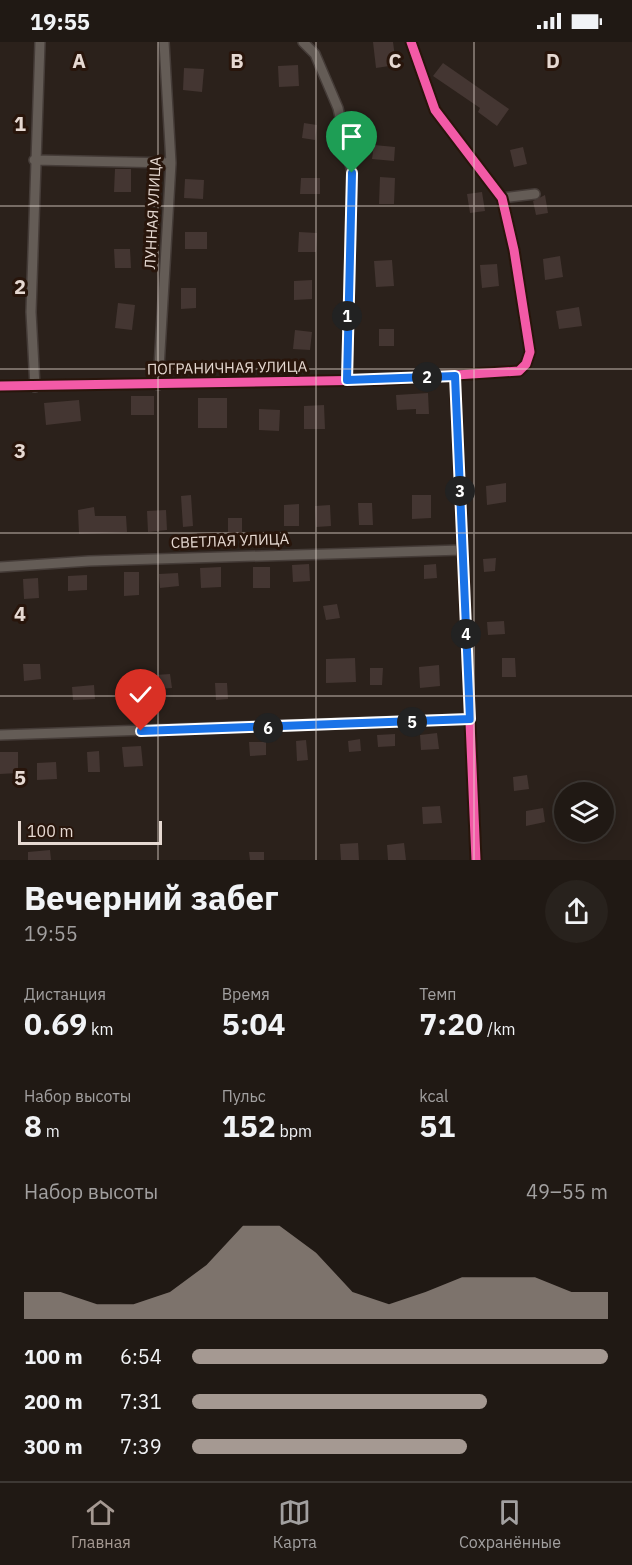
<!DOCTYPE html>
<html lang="ru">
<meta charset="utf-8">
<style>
:root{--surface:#201914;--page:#28221d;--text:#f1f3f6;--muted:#a2a0a0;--line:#3d3834;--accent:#a59992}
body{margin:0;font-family:"IBM Plex Sans",sans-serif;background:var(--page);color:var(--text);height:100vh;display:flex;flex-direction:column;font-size:22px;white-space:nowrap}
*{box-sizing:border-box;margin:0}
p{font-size:20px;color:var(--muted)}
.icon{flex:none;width:33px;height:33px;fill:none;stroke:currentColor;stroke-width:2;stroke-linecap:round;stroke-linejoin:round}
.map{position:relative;height:818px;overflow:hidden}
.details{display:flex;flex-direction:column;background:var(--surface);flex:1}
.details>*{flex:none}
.buttons{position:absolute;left:554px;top:740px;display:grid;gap:12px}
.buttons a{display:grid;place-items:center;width:60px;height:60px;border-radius:50%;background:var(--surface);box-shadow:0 3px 15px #0003,0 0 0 2px var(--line);font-size:30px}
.scale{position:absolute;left:18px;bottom:15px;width:144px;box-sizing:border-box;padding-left:6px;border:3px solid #e6d9d2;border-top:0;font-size:16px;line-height:21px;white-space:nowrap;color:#e6d9d2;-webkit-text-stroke:4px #28150b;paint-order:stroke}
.pin{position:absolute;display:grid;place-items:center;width:51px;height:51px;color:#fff;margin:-62px -26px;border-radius:50% 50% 50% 0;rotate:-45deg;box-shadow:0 0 6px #0007}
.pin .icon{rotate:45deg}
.km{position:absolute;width:30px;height:30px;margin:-15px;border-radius:50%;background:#222;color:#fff;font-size:16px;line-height:30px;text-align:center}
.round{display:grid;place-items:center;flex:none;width:63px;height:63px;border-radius:32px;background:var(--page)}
.overview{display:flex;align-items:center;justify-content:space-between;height:102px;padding:0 24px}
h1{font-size:33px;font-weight:700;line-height:45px}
.stats{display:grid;grid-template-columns:repeat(3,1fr);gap:9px;height:102px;padding:6px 24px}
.stats div{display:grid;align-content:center}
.stats b{font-size:30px;font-weight:700}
.stats small{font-size:16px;font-weight:400}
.stats p{font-size:16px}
.chart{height:168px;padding:12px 24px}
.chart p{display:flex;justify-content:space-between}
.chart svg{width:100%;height:108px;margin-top:6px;fill:var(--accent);opacity:.7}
ul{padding:0 24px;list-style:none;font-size:20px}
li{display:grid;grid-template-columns:96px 72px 1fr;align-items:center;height:45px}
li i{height:15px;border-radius:8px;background:var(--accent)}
.status{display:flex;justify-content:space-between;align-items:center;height:42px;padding:0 30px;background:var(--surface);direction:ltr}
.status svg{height:16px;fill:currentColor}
.menu{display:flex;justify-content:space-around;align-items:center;height:84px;border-top:2px solid var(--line);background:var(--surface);font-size:16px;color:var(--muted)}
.menu a{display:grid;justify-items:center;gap:3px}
.menu .on{color:var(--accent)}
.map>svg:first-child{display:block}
.building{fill:#443632}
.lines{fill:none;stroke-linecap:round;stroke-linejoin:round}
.minor-casing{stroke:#453c38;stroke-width:12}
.minor{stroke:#645c56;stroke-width:9}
.cycleway-casing{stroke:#28150b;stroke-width:13}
.cycleway{stroke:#f35aa7;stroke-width:9}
.route-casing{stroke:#fff;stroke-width:12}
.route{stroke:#1a73e8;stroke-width:8}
.grid{fill:none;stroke:#e6d9d2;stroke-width:1.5;stroke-opacity:0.55}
.labels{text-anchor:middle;stroke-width:6;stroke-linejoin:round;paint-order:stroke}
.street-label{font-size:15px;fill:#e6d9d2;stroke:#28150b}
.grid-label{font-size:20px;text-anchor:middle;font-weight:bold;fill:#e6d9d2;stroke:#28150b;stroke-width:6;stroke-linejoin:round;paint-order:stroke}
</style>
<div class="status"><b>19:55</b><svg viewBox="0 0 49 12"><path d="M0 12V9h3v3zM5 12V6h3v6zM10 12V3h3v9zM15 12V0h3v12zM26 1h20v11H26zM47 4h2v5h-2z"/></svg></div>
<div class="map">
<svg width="632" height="818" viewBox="0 0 632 818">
<rect width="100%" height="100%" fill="#2b211b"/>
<path class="building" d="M373,0H393L396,23L376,26Z
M443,21L509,67L497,84L478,70L480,66L433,34Z
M298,23L299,44L279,45L278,24Z
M184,26L204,27L202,50L183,48Z
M304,81L317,83L315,98L302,96Z
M374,103L395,105L394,119L372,117Z
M523,105L527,122L514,125L510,108Z
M115,127H131V150H114Z
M380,135L395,136L394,162H379Z
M301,136H320V152H300Z
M185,137L204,138L203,157L184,156Z
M482,150L485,169L470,171L467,152Z
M545,153L548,171L536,173L533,159Z
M185,190H207V207H185Z
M299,190L317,191L316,210H298Z
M114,207H130L131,226H115Z
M560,214L563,235L545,238L543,217Z
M392,218L394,244L376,245L374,219Z
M497,222L499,244L482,246L480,223Z
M312,238V257L294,258V239Z
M181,246H196V266L181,267Z
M118,261L135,263L132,288L115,286Z
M579,265L582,284L559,287L556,269Z
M379,287H394V304H379Z
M295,288L312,290L310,308L293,307Z
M428,351L429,372H416V367L397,368L396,353Z
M131,354H154V373H131Z
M198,356H227V386H198Z
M79,358L81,379L46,383L44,361Z
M324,363L325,387H304V364Z
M259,367L280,368L279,389L259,388Z
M506,441V460L487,463L486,444Z
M191,453L193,484L183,485L181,454Z
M412,453H431V476L412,477Z
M358,461H372L373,483H359Z
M299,462V484H284V463Z
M330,463L331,484L316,485L315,464Z
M94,465L95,474H126L127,490L79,492L78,468Z
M166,468L167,488L148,490L147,469Z
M228,476H242V491L228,492Z
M496,516L495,529L484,530L483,517Z
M309,522L310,539L293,540L292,523Z
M436,522L437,536L424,537V523Z
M221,525V545L201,546L200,526Z
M253,525H270V546H253Z
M124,530H139V553L124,554Z
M178,531L179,544L160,546L159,532Z
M87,533V548L68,549V534Z
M38,536L39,556L24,557L23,537Z
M337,562L340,576L326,578L323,564Z
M504,579L505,592L488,593L487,580Z
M355,616L356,640L326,641V617Z
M502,616H515L516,635H502Z
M23,622H40L41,637L24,639Z
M439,623L440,644L420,646L419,625Z
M370,626H383L382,643H370Z
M170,632L172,646L156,647L155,633Z
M215,641H227L228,657L216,658Z
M94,643L95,657L73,658L72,645Z
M140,644L141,660L119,662L117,646Z
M437,691L439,707L421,708L420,693Z
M395,692V704L378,705L377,693Z
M360,697L361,709L349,710L348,699Z
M306,698L308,718L297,719L296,699Z
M249,700H266V713L250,714Z
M141,704L143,724L124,725L122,705Z
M99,709L100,730H88L87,710Z
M0,710H18V731L0,732Z
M56,720L57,737L37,738V721Z
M527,733L529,747L514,749L513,735Z
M440,764L442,781L423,782L422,765Z
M543,766L545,780L526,784V769Z
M358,801L359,818H341L340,802Z
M404,801L406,818H388L387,803Z
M50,808L51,818H28V810Z
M249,810H264V818H250Z"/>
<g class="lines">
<defs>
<path id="minor" d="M303,0L315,12L338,66L352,131L347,338
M34,118L171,121
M502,156L535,152
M455,334L476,818
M158,343L171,121L164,0
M0,344L379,338L519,329L526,322L530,310L514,208L502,156L435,68L411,0
M35,345L31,270L40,0
M0,525L89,519L462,508
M0,693L470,677"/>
</defs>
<use href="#minor" class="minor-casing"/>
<use href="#minor" class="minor"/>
<defs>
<path id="cycleway" d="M455,334L476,818
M0,344L379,338L519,329L526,322L530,310L514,208L502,156L435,68L411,0"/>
</defs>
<use href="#cycleway" class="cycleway-casing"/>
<use href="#cycleway" class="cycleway"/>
</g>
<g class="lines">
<defs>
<path id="route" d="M141,689L470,677L455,334L347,338L352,131"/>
</defs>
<use href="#route" class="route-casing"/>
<use href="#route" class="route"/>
</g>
<path class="grid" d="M158,0V818M316,0V818M474,0V818M0,164H632M0,327H632M0,491H632M0,654H632"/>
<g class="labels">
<g class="street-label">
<text transform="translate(153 171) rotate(-87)" y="5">ЛУННАЯ УЛИЦА</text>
<text transform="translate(227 326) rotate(-1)" y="5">ПОГРАНИЧНАЯ УЛИЦА</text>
<text transform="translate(230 499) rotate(-2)" y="5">СВЕТЛАЯ УЛИЦА</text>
</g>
</g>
<g class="grid-label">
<text x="79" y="26">A</text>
<text x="237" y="26">B</text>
<text x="395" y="26">C</text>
<text x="553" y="26">D</text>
<text x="20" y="89">1</text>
<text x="20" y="252">2</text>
<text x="20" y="416">3</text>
<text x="20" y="579">4</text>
<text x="20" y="743">5</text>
</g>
</svg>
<div class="buttons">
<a><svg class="icon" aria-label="layers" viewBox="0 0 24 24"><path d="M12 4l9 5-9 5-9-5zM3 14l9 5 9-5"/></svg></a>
</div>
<div class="scale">100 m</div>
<div class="pin" style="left:352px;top:131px;background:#1e9e55"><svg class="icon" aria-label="arrive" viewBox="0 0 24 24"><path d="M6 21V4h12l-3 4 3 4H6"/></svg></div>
<div class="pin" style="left:141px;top:689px;background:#d93025"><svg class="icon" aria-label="check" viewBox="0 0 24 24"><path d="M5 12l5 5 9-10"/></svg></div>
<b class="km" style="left:347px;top:274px">1</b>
<b class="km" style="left:427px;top:335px">2</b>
<b class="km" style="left:460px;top:449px">3</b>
<b class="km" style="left:466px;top:592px">4</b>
<b class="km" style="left:412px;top:680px">5</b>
<b class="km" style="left:268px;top:686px">6</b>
</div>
<section class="details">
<div class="overview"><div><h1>Вечерний забег</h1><p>19:55</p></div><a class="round"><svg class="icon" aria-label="share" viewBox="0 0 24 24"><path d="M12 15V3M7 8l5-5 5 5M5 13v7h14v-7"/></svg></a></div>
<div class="stats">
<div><p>Дистанция</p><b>0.69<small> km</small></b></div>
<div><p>Время</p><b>5:04</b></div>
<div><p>Темп</p><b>7:20<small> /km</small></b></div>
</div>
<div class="stats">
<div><p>Набор высоты</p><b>8<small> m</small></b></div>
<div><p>Пульс</p><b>152<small> bpm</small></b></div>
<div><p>kcal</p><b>51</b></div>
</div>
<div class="chart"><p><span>Набор высоты</span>49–55 m</p>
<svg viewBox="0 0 160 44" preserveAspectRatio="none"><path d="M0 44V33L10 33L20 38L30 38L40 33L50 22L60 6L70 6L80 17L90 33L100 38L110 33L120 27L130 27L140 27L150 33L160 33V44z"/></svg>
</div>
<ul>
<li><b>100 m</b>6:54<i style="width:100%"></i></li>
<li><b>200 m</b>7:31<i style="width:71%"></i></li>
<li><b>300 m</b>7:39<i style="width:66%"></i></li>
</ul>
</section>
<nav class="menu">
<a class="on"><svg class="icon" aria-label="home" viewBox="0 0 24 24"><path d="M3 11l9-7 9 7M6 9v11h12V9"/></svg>Главная</a>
<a><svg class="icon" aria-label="map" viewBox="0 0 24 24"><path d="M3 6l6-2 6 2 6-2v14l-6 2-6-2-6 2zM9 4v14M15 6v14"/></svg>Карта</a>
<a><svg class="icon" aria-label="saved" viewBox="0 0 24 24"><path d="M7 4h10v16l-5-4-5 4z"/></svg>Сохранённые</a>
</nav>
